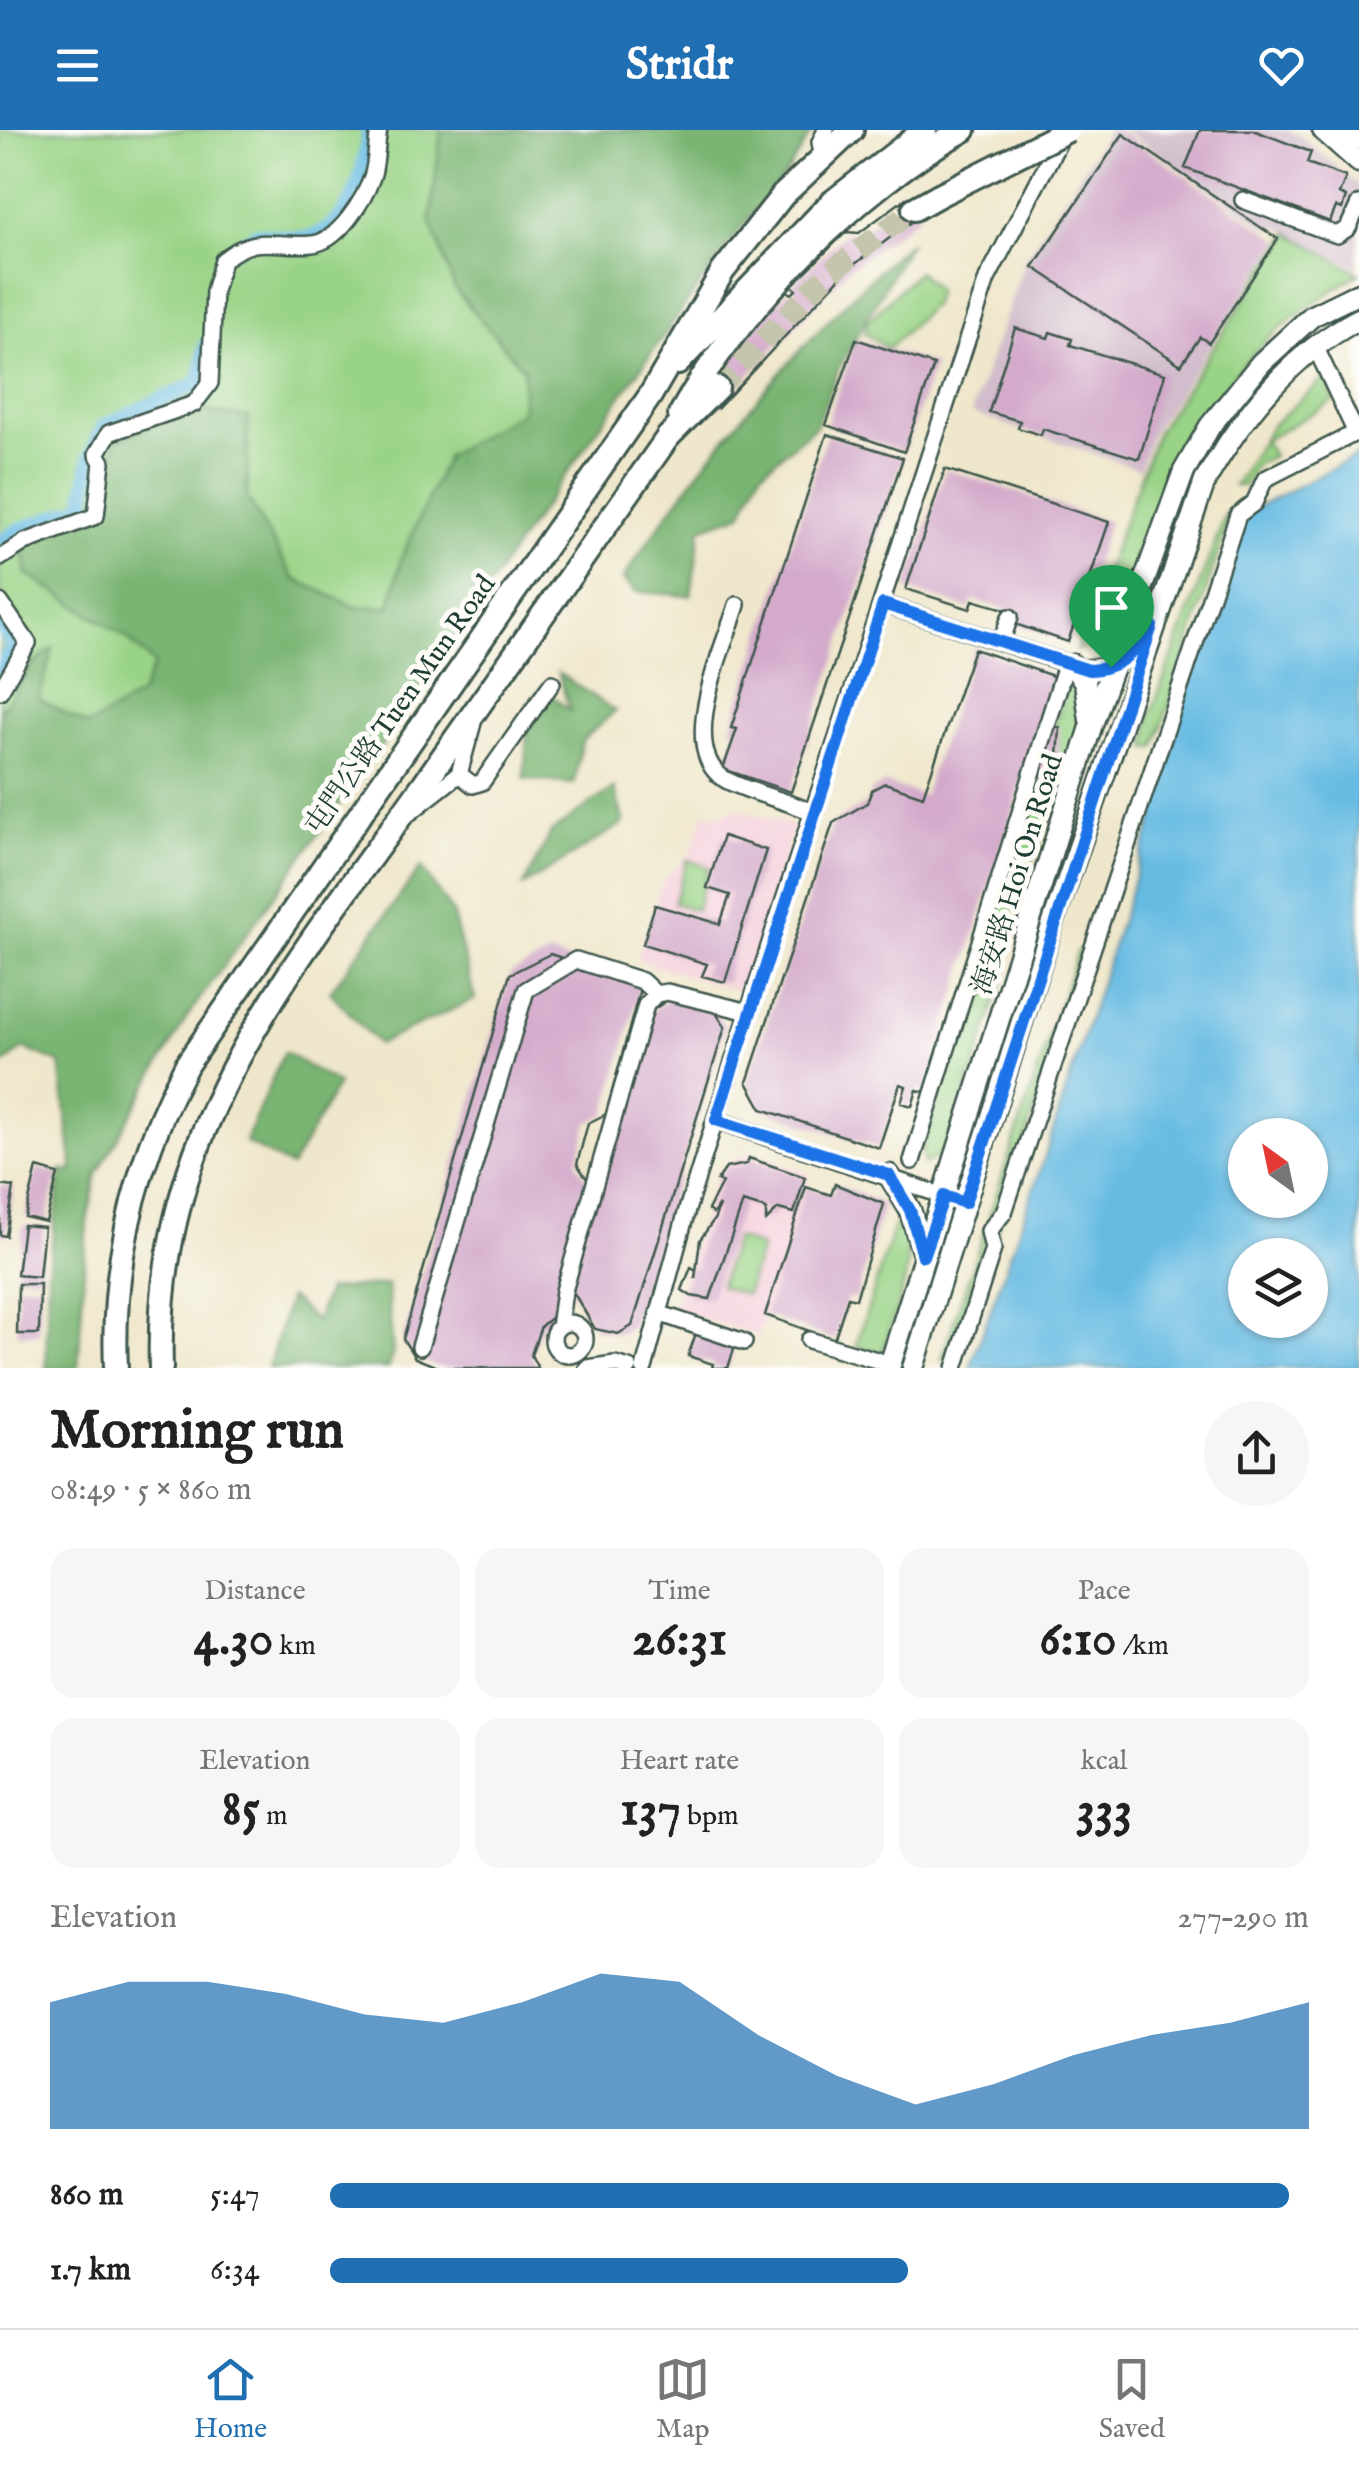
<!DOCTYPE html>
<meta charset="utf-8">
<style>
:root{--surface:#fff;--page:#f6f6f6;--text:#222;--muted:#767676;--line:#e0e0e0;--accent:#1f6fb2}
body{margin:0;font-family:"IM FELL English","Noto Serif TC",serif;background:var(--page);color:var(--text);height:100vh;display:flex;flex-direction:column;font-size:38px;white-space:nowrap}
*{box-sizing:border-box;margin:0}
p{font-size:32px;color:var(--muted)}
.icon{flex:none;width:55px;height:55px;fill:none;stroke:currentColor;stroke-width:2;stroke-linecap:round;stroke-linejoin:round}
.map{position:relative;height:1238px;overflow:hidden}
.side{display:flex;flex-direction:column;background:var(--surface);flex:1}
.side>*{flex:none}
.needle{width:65px;rotate:327deg}
.tools{position:absolute;left:1228px;top:988px;display:grid;gap:20px}
.tools a{display:grid;place-items:center;width:100px;height:100px;border-radius:50%;background:var(--surface);box-shadow:0 2px 8px #0004;font-size:50px}
.pin{position:absolute;display:grid;place-items:center;width:85px;height:85px;color:#fff;margin:-102px -42px;border-radius:50% 50% 50% 0;rotate:-45deg;box-shadow:0 0 10px #0007}
.pin .icon{rotate:45deg}
.round{display:grid;place-items:center;flex:none;width:105px;height:105px;border-radius:52px;background:var(--page)}
.overview{display:flex;align-items:center;justify-content:space-between;height:170px;padding:0 50px}
h1{font-size:55px;font-weight:700;line-height:75px}
.metrics{display:grid;grid-template-columns:repeat(3,1fr);gap:15px;height:170px;padding:10px 50px}
.metrics div{display:grid;align-content:center;border-radius:25px;background:var(--page);text-align:center}
.metrics b{font-size:50px;font-weight:700}
.metrics small{font-size:28px;font-weight:400}
.metrics p{font-size:28px}
.chart{height:280px;padding:20px 50px}
.chart p{display:flex;justify-content:space-between}
.chart svg{width:100%;height:180px;margin-top:10px;fill:var(--accent);opacity:.7}
ul{padding:0 50px;list-style:none;font-size:32px}
li{display:grid;grid-template-columns:160px 120px 1fr;align-items:center;height:75px}
li i{height:25px;border-radius:12px;background:var(--accent)}
header{display:flex;justify-content:space-between;align-items:center;height:130px;padding:0 50px;background:var(--accent);color:#fff;font-size:45px;font-weight:700}
.dock{display:flex;justify-content:space-around;align-items:center;height:140px;border-top:2px solid var(--line);background:var(--surface);font-size:28px;color:var(--muted)}
.dock a{display:grid;justify-items:center;gap:5px}
.dock .on{color:var(--accent)}
.map>svg:first-child{display:block}
.built{fill:#f5cfdb}
.industrial{fill:#d1bdcc}
.green{fill:#99d386;stroke:#5c885d;stroke-width:2.5}
.forest{fill:#7ab573;stroke:#4c7954;stroke-width:2.5}
.water{fill:#66bbe3;stroke:#427c8c;stroke-width:2.5;fill-rule:evenodd}
.lines{fill:none;stroke-linecap:round;stroke-linejoin:round}
.canal{stroke:#66bbe3;stroke-width:15}
.building{fill:#d3aacb}
.highway-tunnel{stroke:#c5c5ad;stroke-width:22;stroke-dasharray:22 11;stroke-linecap:butt}
.minor-casing{stroke:#3e564b;stroke-width:20}
.major-casing{stroke:#3e564b;stroke-width:25}
.highway-casing{stroke:#3e564b;stroke-width:28}
.minor{stroke:#fff;stroke-width:15}
.major{stroke:#fff;stroke-width:20}
.highway{stroke:#fff;stroke-width:22}
.highway-bridge-casing{stroke:#3e564b;stroke-width:28;stroke-linecap:butt}
.highway-bridge{stroke:#fff;stroke-width:22}
.route-casing{stroke:#fff;stroke-width:20}
.route{stroke:#1a73e8;stroke-width:12}
.labels{text-anchor:middle;stroke-width:10;stroke-linejoin:round;paint-order:stroke}
.street-label{font-size:28px;fill:#1f3d34;stroke:#fdfcf7}
</style>
<header><svg class="icon" aria-label="menu" viewBox="0 0 24 24"><path d="M4 6h16M4 12h16M4 18h16"/></svg>Stridr<svg class="icon" aria-label="heart" viewBox="0 0 24 24"><path d="M12 20l-8-8c-3-5 5-10 8-4 3-6 11-1 8 4z"/></svg></header>
<div class="map">
<svg width="1359" height="1238" viewBox="0 0 1359 1238">
<rect width="100%" height="100%" fill="#fdfcf7"/>
<filter id="ink" filterUnits="userSpaceOnUse"><feTurbulence type="fractalNoise" baseFrequency=".01" numOctaves="2"/><feDisplacementMap in="SourceGraphic" scale="20" xChannelSelector="R" yChannelSelector="G"/><feConvolveMatrix kernelMatrix="1 2 1 2 8 2 1 2 1" color-interpolation-filters="sRGB"/></filter>
<filter id="wash" filterUnits="userSpaceOnUse"><feTurbulence type="fractalNoise" baseFrequency=".0048" numOctaves="4" result="noise"/><feDisplacementMap in="SourceGraphic" scale="40" xChannelSelector="R" yChannelSelector="G"/><feGaussianBlur stdDeviation="2.25" result="paint"/><feColorMatrix in="noise" values="0 0 0 0 0 0 0 0 0 0 0 0 0 0 0 0 0 1.4 0 .05"/><feComposite in="paint" operator="in"/></filter>
<g filter="url(#wash)">
<rect width="100%" height="100%" fill="#efe7cb"/>
<path class="built" d="M733,678L793,696L743,862L637,830L662,753L692,721L705,682L721,685Z
M748,1024L810,1044L758,1206L673,1179L717,1046L729,1033Z"/>
<path class="industrial" d="M1109,0H1117L1281,111L1152,303L1140,339L971,283L1026,127Z
M1123,0H1288L1300,6L1359,56L1357,138L1278,97L1269,99Z"/>
<path class="green" d="M0,0H441L439,27L455,159L524,240L522,282L447,326L401,429L390,477H355L294,449L247,367L248,287L117,309L107,362L27,444L127,508L154,534L141,564L89,596L38,569L51,520L33,534L0,582Z
M1289,103L1359,143C1331,162 1302,179 1277,201C1191,277 1147,384 1117,493L1102,512L1076,521L1157,302Z
M918,141L937,160L933,174L888,219L865,203L868,191Z
M1325,248L1335,270L1264,311L1273,326L1256,334L1244,356H1234L1271,296Z
M1226,383L1227,396L1155,618L1147,617L1150,586Z
M1070,546C1126,607 981,771 1008,835L950,1011L937,1027L924,1034L922,1019Z
M687,730L709,737L696,780L674,773Z
M1078,820L1085,822V829L1077,839L986,1137C962,1156 970,1177 963,1202C960,1213 955,1223 951,1233L941,1230Z
M902,1092C919,1135 894,1182 882,1224L856,1216L894,1096Z
M735,1108L761,1117L746,1165L720,1156Z"/>
<path class="forest" d="M441,0H813L786,44L731,110L510,424L413,572L187,887L97,1044L87,1092L78,1238H46L48,1143L61,1041H73L60,933L24,918L0,937V582L33,534L53,519L39,569L88,596L141,564L154,534L127,508L27,444L22,417C91,382 101,388 117,309L193,279L248,287L247,367L294,449L355,477H390L401,429L447,326L522,281L524,240L455,159L430,90Z
M910,112L839,238L816,296L760,343L742,384L701,398L691,466L636,462L623,449C707,322 797,214 910,112Z
M558,543L615,581L582,611L574,654L524,649L529,576L542,557L570,581Z
M614,658L624,693L523,756L552,701Z
M421,737L452,782L475,869L378,914L330,862Z
M284,922L338,954L291,1037L245,1012Z
M387,1154L393,1221L389,1238H268L289,1167L316,1191L327,1160Z"/>
<path class="water" d="M1359,325V1238H970L1044,1029L1166,650L1157,641L1242,385ZM1245,1005H1310V1070H1245ZM1245,1125H1310V1190H1245Z"/>
<g class="lines">
<path class="canal" d="M236,118L257,104C273,105 297,112 312,107C356,92 364,40 369,0
M0,412L19,400L84,376L90,328L104,296L201,252L206,216
M0,495L13,515L0,542"/>
</g>
<g id="blocks">
<path class="building" d="M1200,0H1253L1311,22L1307,33L1346,47L1339,64L1346,67L1342,79L1336,77L1330,92L1185,38Z
M1123,4L1278,109L1209,213L1200,207L1181,235L1033,137Z
M906,68L919,86L847,140L718,278L714,244L764,185L787,161L792,164L796,160L792,155L846,102L859,103Z
M1015,198L1048,208L1050,202L1072,209L1070,215L1165,244L1139,329L1043,299L1041,305L1018,298L1020,291L989,282Z
M856,209L934,235L904,322L826,295Z
M827,304L903,328L791,662L723,639L737,599L731,598Z
M945,339L1109,392L1068,512L1009,492L1012,481L973,470L970,479L906,459Z
M974,519L1056,547L1041,593L1060,598L1058,626L1042,653L1024,647L925,962L917,960L912,976L901,973L906,956L900,954L879,1018L762,979L747,952L833,693L867,673L872,660L885,653L923,666Z
M723,706L766,720L725,852L702,846L707,834L643,814L655,775L720,794L730,765L707,758Z
M550,824L641,855L606,984L588,993L577,1034L589,1052L552,1187L541,1196L531,1225L538,1238H440L415,1228L403,1209L510,844Z
M672,867L713,878L725,897L632,1196L618,1204L595,1199L569,1155L647,884Z
M749,1028L805,1047L794,1083L778,1079L766,1091V1079L743,1072L710,1169L691,1166L682,1160L691,1137L696,1140L695,1149L700,1110L715,1088L719,1075L713,1084L708,1080L722,1053L717,1051L726,1038L747,1034Z
M37,1038L58,1044L46,1092L25,1087Z
M835,1054L884,1074L856,1169L848,1167L834,1210L765,1185L806,1057L831,1065Z
M0,1055L14,1057L6,1106L0,1105Z
M23,1095L44,1097L39,1147L17,1145Z
M18,1154H40L39,1204H17Z
M696,1203L735,1216L728,1238H712L713,1234L688,1226Z"/>
</g>
</g>
<g filter="url(#ink)">
<use href="#blocks" fill-opacity="0" stroke="#3e564b" stroke-width="2.5"/>
<g class="lines">
<path class="highway-tunnel" d="M717,258L827,145L914,79"/>
<defs>
<path id="minor" d="M822,25L820,12L826,0
M1243,70L1337,105L1348,98L1359,74
M1315,216L1356,303
M0,428L25,412L96,386L102,332L97,324L109,303L194,274L210,253L214,161L223,130C258,102 273,118 312,114C338,112 364,70 372,47C377,33 376,15 379,0
M0,472L28,513L0,561
M883,474L1081,538L1111,537
M737,475C724,517 675,621 726,650C753,664 786,670 814,683
M1001,512L1010,487
M459,644L473,655L482,652L552,553
M404,687L459,644L474,589
M716,990L965,1073
M912,1031L1064,541
M658,1183L744,1212
M553 1209a16 16 0 1 1 32 0a16 16 0 1 1-32 0Z
M559,1197L564,1161L646,875L656,864L667,862L749,882
M809,1210L890,1234
M420,1217L526,860L576,830L642,851L656,864
M587,1238L615,1234L629,1238
M644,1238L687,1080L773,804L987,149L1065,0
M955,1238L993,1119L989,1101L1004,1082L1238,385L1254,373L1265,349L1359,301"/>
<path id="major" d="M1323,0L1359,32
M1350,0L1359,8
M1072,535L1085,552L1090,590
M889,1045L910,1080L923,1124
M889,1238L1091,597L1184,341L1210,296L1261,233L1312,186L1359,163
M913,1238L1052,796L1205,351C1243,285 1291,224 1359,189"/>
<path id="highway" d="M914,79L939,65
M678,233L831,73L925,0
M680,285C735,183 861,54 964,0
M116,1238C111,1131 137,1028 187,934L650,266L723,141L783,65L852,0
M161,1238C153,998 292,839 423,655C505,539 587,423 668,307L717,258"/>
</defs>
<use href="#minor" class="minor-casing"/>
<use href="#major" class="major-casing"/>
<use href="#highway" class="highway-casing"/>
<use href="#minor" class="minor"/>
<use href="#major" class="major"/>
<use href="#highway" class="highway"/>
<defs>
<path id="highway-bridge" d="M939,65L1068,0"/>
</defs>
<use href="#highway-bridge" class="highway-bridge-casing"/>
<use href="#highway-bridge" class="highway-bridge"/>
</g>
</g>
<g class="lines" filter="url(#ink)">
<defs>
<path id="route" d="M883,474L1089,540C1121,539 1135,521 1152,496L965,1073L944,1066L923,1126L910,1080L889,1045L716,990Z"/>
</defs>
<use href="#route" class="route-casing"/>
<use href="#route" class="route"/>
</g>
<g class="labels">
<g class="street-label">
<text transform="translate(399 574) rotate(-55)" y="10">屯門公路 Tuen Mun Road</text>
<text transform="translate(1016 744) rotate(-73)" y="10">海安路 Hoi On Road</text>
</g>
</g>
</svg>
<div class="tools">
<a><svg class="needle" viewBox="-14 -14 28 28"><path d="M0-13l5 13h-10z" fill="#e53935"/><path d="M0 13l5-13h-10z" fill="#767676"/></svg></a>
<a><svg class="icon" aria-label="layers" viewBox="0 0 24 24"><path d="M12 4l9 5-9 5-9-5zM3 14l9 5 9-5"/></svg></a>
</div>
<div class="pin" style="left:1111px;top:537px;background:#1e9e55"><svg class="icon" aria-label="arrive" viewBox="0 0 24 24"><path d="M6 21V4h12l-3 4 3 4H6"/></svg></div>
</div>
<section class="side">
<div class="overview"><div><h1>Morning run</h1><p>08:49 · 5 × 860 m</p></div><a class="round"><svg class="icon" aria-label="share" viewBox="0 0 24 24"><path d="M12 15V3M7 8l5-5 5 5M5 13v7h14v-7"/></svg></a></div>
<div class="metrics">
<div><p>Distance</p><b>4.30<small> km</small></b></div>
<div><p>Time</p><b>26:31</b></div>
<div><p>Pace</p><b>6:10<small> /km</small></b></div>
</div>
<div class="metrics">
<div><p>Elevation</p><b>85<small> m</small></b></div>
<div><p>Heart rate</p><b>137<small> bpm</small></b></div>
<div><p>kcal</p><b>333</b></div>
</div>
<div class="chart"><p><span>Elevation</span>277–290 m</p>
<svg viewBox="0 0 160 44" preserveAspectRatio="none"><path d="M0 44V13L10 8L20 8L30 11L40 16L50 18L60 13L70 6L80 8L90 21L100 31L110 38L120 33L130 26L140 21L150 18L160 13V44z"/></svg>
</div>
<ul>
<li><b>860 m</b>5:47<i style="width:98%"></i></li>
<li><b>1.7 km</b>6:34<i style="width:59%"></i></li>
</ul>
</section>
<nav class="dock">
<a class="on"><svg class="icon" aria-label="home" viewBox="0 0 24 24"><path d="M3 11l9-7 9 7M6 9v11h12V9"/></svg>Home</a>
<a><svg class="icon" aria-label="map" viewBox="0 0 24 24"><path d="M3 6l6-2 6 2 6-2v14l-6 2-6-2-6 2zM9 4v14M15 6v14"/></svg>Map</a>
<a><svg class="icon" aria-label="saved" viewBox="0 0 24 24"><path d="M7 4h10v16l-5-4-5 4z"/></svg>Saved</a>
</nav>
